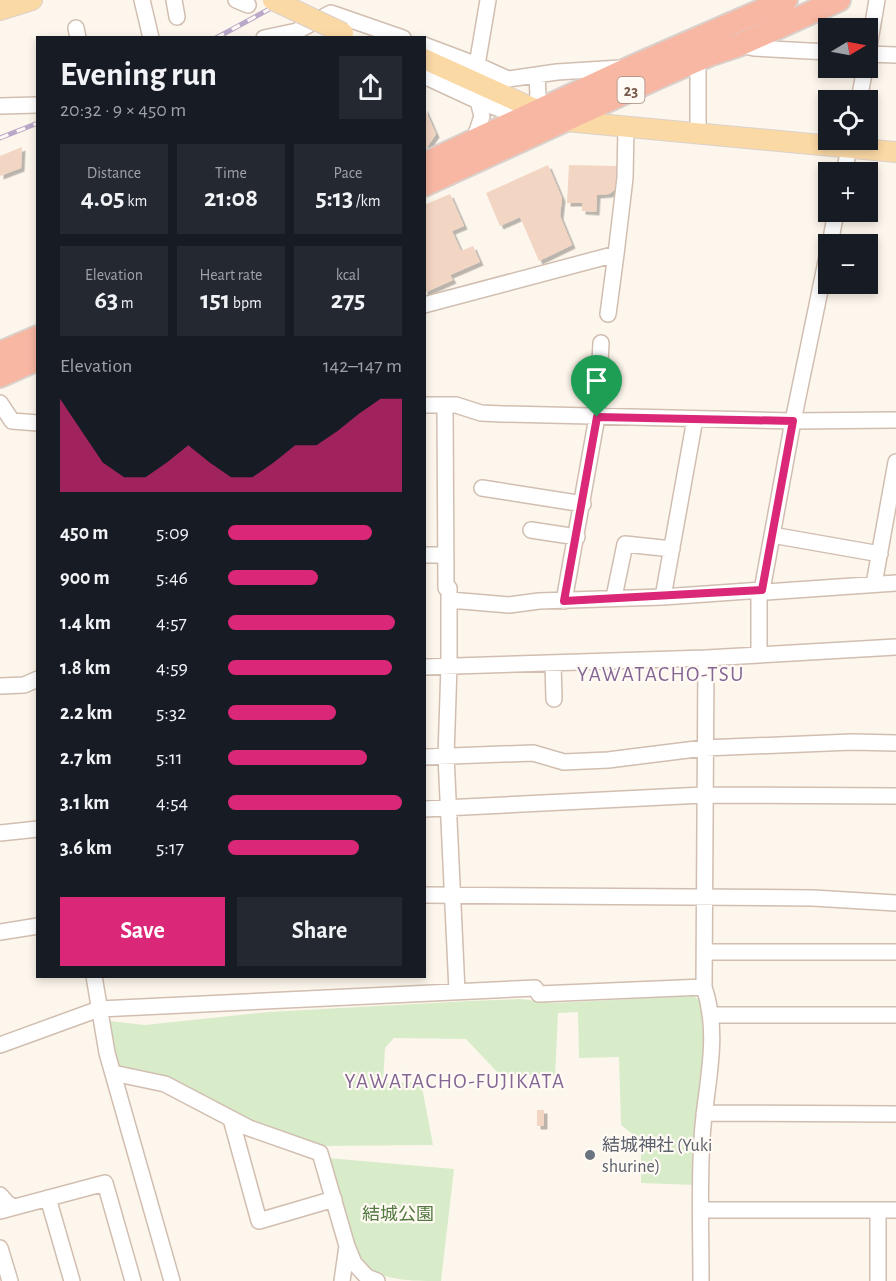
<!DOCTYPE html>
<meta charset="utf-8">
<style>
:root{--surface:#171b24;--page:#242831;--text:#f1f3f6;--muted:#9ea1a6;--accent:#db2777}
body{margin:0;font-family:"Alegreya Sans","Noto Sans JP",sans-serif;background:var(--page);color:var(--text);height:100vh;display:flex;flex-direction:column;font-size:22px;white-space:nowrap}
*{box-sizing:border-box;margin:0}
p{font-size:20px;color:var(--muted)}
.icon{flex:none;width:33px;height:33px;fill:none;stroke:currentColor;stroke-width:2;stroke-linecap:round;stroke-linejoin:round}
.map{position:relative;flex:1;overflow:hidden}
.side{position:absolute;left:36px;top:36px;width:390px;height:942px;display:flex;flex-direction:column;background:var(--surface);border-radius:0px;box-shadow:0 3px 9px #0003}
.side>*{flex:none}
.needle{width:39px;rotate:80deg}
.fabs{position:absolute;left:818px;top:18px;display:grid;gap:12px}
.fabs a{display:grid;place-items:center;width:60px;height:60px;border-radius:0px;background:var(--surface);box-shadow:0 3px 9px #0003;font-size:30px}
.pin{position:absolute;display:grid;place-items:center;width:51px;height:51px;color:#fff;margin:-62px -26px;border-radius:50% 50% 50% 0;rotate:-45deg;box-shadow:0 0 6px #0007}
.pin .icon{rotate:45deg}
.round{display:grid;place-items:center;flex:none;width:63px;height:63px;border-radius:0px;background:var(--page)}
.overview{display:flex;align-items:center;justify-content:space-between;height:102px;padding:0 24px}
h1{font-size:33px;font-weight:600;line-height:45px}
.figures{display:grid;grid-template-columns:repeat(3,1fr);gap:9px;height:102px;padding:6px 24px}
.figures div{display:grid;align-content:center;border-radius:0px;background:var(--page);text-align:center}
.figures b{font-size:26px;font-weight:600}
.figures small{font-size:16px;font-weight:400}
.figures p{font-size:16px}
.chart{height:168px;padding:12px 24px}
.chart p{display:flex;justify-content:space-between}
.chart svg{width:100%;height:108px;margin-top:6px;fill:var(--accent);opacity:.7}
.primary-button{display:flex;gap:12px;margin-top:auto;padding:12px 24px}
.primary-button a{flex:1;height:69px;border-radius:0px;background:var(--accent);color:#fff;font-size:24px;font-weight:600;line-height:69px;text-align:center}
.primary-button a+a{background:var(--page);color:var(--text)}
ul{padding:0 24px;list-style:none;font-size:20px}
li{display:grid;grid-template-columns:96px 72px 1fr;align-items:center;height:45px}
li i{height:15px;border-radius:8px;background:var(--accent)}
.map>svg:first-child{display:block}
.green{fill:#d8ecc9}
.building{fill:#f3d5c3;filter:url(#shadow)}
.lines{fill:none;stroke-linecap:round;stroke-linejoin:round}
.minor-casing{stroke:#d1beb0;stroke-width:18}
.major-casing{stroke:#dad1cd;stroke-width:22}
.highway-casing{stroke:#dad1cd;stroke-width:26}
.minor{stroke:#fff;stroke-width:15}
.major{stroke:#fbd9a5;stroke-width:20}
.highway{stroke:#f7b7a3;stroke-width:22}
.rail-casing{stroke:#b9a8c9;stroke-width:5}
.rail{stroke:#fffaf3;stroke-width:3;stroke-dasharray:9;stroke-linecap:butt}
.major-bridge-casing{stroke:#dad1cd;stroke-width:22;stroke-linecap:butt}
.major-bridge{stroke:#fbd9a5;stroke-width:20}
.route-casing{stroke:#fff;stroke-width:12}
.route{stroke:#db2777;stroke-width:8}
.worship-dot{fill:#6b7280;stroke:#fffaf3;stroke-width:2}
.labels{text-anchor:middle;stroke-width:4.5;stroke-linejoin:round;paint-order:stroke}
.shield{fill:#fffaf3;stroke:#a28b7f;stroke-width:1.5}
.shield-label{font-size:16px;font-weight:bold;fill:#7a5c4d}
.worship-label{font-size:18px;fill:#5b616d;stroke:#fffaf3;text-anchor:start}
.park-label{font-size:18px;fill:#537a41;stroke:#fffaf3}
.quarter-label{font-size:21px;letter-spacing:1.5px;fill:#846695;stroke:#fffaf3}
</style>
<div class="map">
<svg width="896" height="1281" viewBox="0 0 896 1281">
<defs>
<filter id="shadow"><feDropShadow dx="3.5" dy="3.5" stdDeviation="0" flood-color="#0004"/></filter>
</defs>
<rect width="100%" height="100%" fill="#fdf6ec"/>
<path class="green" d="M694,996L700,1001L705,1053L695,1185L641,1183V1141L621,1125L619,1057L579,1058L578,1012L558,1013L555,1076L499,1074L466,1039L394,1038L385,1048L383,1083L421,1082L433,1145L316,1146L252,1123L116,1067L109,1021L145,1025L268,1012L469,1001L520,999L554,1003Z
M328,1158L454,1169L441,1281C413,1281 380,1281 360,1263Z"/>
<path class="building" d="M424,107L436,134L424,152Z
M22,147L21,168L0,176V156Z
M548,165L562,198L560,216L572,245L539,261L520,217L500,226L486,193Z
M569,165L617,166V188L609,194L597,195L596,212L582,211V203H567Z
M450,194L464,226L452,231L461,251L473,246L480,262L450,275L453,280L424,293V205Z
M537,1110H544V1126H537Z"/>
<g class="lines">
<defs>
<path id="minor" d="M142,0L151,38
M174,0L177,17
M236,0L248,5
M76,28L78,38
M264,38L297,31L331,13L403,38
M424,45L477,65L508,79L557,72L620,68
M741,45L754,48L828,52
M867,54L896,55
M867,58L877,0
M695,61L698,71V134
M477,65L488,0
M537,75L539,117
M424,76L478,101L508,112H530
M859,100L865,68
M0,106L38,105
M474,140L482,116L478,101
M844,172L851,140
M830,244L836,212
M828,252L793,421L762,590L766,592L896,583
M424,305L616,254L625,178L626,127
M608,314L616,254
M0,403L12,421L38,423
M424,405H456L481,413L503,414L793,421L896,420
M445,405L446,588
M482,488L583,504
M531,530L577,537
M772,535L880,554
M424,555H446
M874,584L896,462
M449,588V666L446,756L457,991
M759,591V655
M614,597L625,544L672,549
M663,597L695,419
M450,600L509,605L539,601L663,597L762,590
M564,601L597,417L601,343
M553,663L554,699
M424,667L706,658L896,647
M0,686L24,685L38,679
M424,757L533,753L564,762L608,760L704,748L852,742L896,743
M424,809L703,795L896,796
M0,833L38,829
M424,895L813,898L896,903
M0,932L38,926
M704,952H896
M94,976L107,1053L172,1281
M710,1015H896
M0,1045L99,1009L535,988L539,994L704,987
M113,1073L165,1084L249,1128L320,1153L347,1246L354,1263L367,1277L377,1281
M704,1113L896,1114
M231,1119L259,1221L334,1199
M0,1195L8,1204L15,1207
M48,1198L72,1281
M701,1210H896
M0,1211L105,1183L133,1281
M0,1248L10,1281
M342,1281L347,1246
M701,1281C701,1233 699,1185 702,1138C705,1087 721,1038 704,987L706,658
M878,1281V1210"/>
<path id="major" d="M0,10L32,0
M424,59L539,111L566,121L896,152"/>
<path id="highway" d="M424,164L632,67L786,0
M424,185L659,77L709,55L739,45L839,0
M0,353L38,337
M0,376L38,359"/>
</defs>
<use href="#minor" class="minor-casing"/>
<use href="#major" class="major-casing"/>
<use href="#highway" class="highway-casing"/>
<use href="#minor" class="minor"/>
<use href="#major" class="major"/>
<use href="#highway" class="highway"/>
<defs>
<path id="rail" d="M216,38L286,0
M0,138L38,123"/>
</defs>
<use href="#rail" class="rail-casing"/>
<use href="#rail" class="rail"/>
<defs>
<path id="major-bridge" d="M273,0L343,33"/>
</defs>
<use href="#major-bridge" class="major-bridge-casing"/>
<use href="#major-bridge" class="major-bridge"/>
</g>
<g class="lines">
<defs>
<path id="route" d="M597,417L793,421L762,590L564,601Z"/>
</defs>
<use href="#route" class="route-casing"/>
<use href="#route" class="route"/>
</g>
<circle class="worship-dot" cx="590" cy="1155" r="6"/>
<g class="labels">
<rect class="shield" x="617.5" y="77" width="27" height="26" rx="4.5"/>
<g class="shield-label">
<text x="631" y="96">23</text>
</g>
<g class="worship-label">
<text x="602" y="1151">結城神社 (Yuki<tspan x="602" dy="21">shurine)</tspan></text>
</g>
<g class="park-label">
<text x="398" y="1220">結城公園</text>
</g>
<g class="quarter-label">
<text x="661" y="681">YAWATACHO-TSU</text>
<text x="455" y="1088">YAWATACHO-FUJIKATA</text>
</g>
</g>
</svg>
<div class="fabs">
<a><svg class="needle" viewBox="-14 -14 28 28"><path d="M0-13l5 13h-10z" fill="#e53935"/><path d="M0 13l5-13h-10z" fill="#9ea1a6"/></svg></a>
<a><svg class="icon" aria-label="locate" viewBox="0 0 24 24"><circle cx="12" cy="12" r="6"/><path d="M12 2v4M12 18v4M2 12h4M18 12h4"/></svg></a>
<a>+</a>
<a>−</a>
</div>
<div class="pin" style="left:597px;top:417px;background:#1e9e55"><svg class="icon" aria-label="arrive" viewBox="0 0 24 24"><path d="M6 21V4h12l-3 4 3 4H6"/></svg></div>
<section class="side">
<div class="overview"><div><h1>Evening run</h1><p>20:32 · 9 × 450 m</p></div><a class="round"><svg class="icon" aria-label="share" viewBox="0 0 24 24"><path d="M12 15V3M7 8l5-5 5 5M5 13v7h14v-7"/></svg></a></div>
<div class="figures">
<div><p>Distance</p><b>4.05<small> km</small></b></div>
<div><p>Time</p><b>21:08</b></div>
<div><p>Pace</p><b>5:13<small> /km</small></b></div>
</div>
<div class="figures">
<div><p>Elevation</p><b>63<small> m</small></b></div>
<div><p>Heart rate</p><b>151<small> bpm</small></b></div>
<div><p>kcal</p><b>275</b></div>
</div>
<div class="chart"><p><span>Elevation</span>142–147 m</p>
<svg viewBox="0 0 160 44" preserveAspectRatio="none"><path d="M0 44V6L10 19L20 32L30 38L40 38L50 32L60 25L70 32L80 38L90 38L100 32L110 25L120 25L130 19L140 12L150 6L160 6V44z"/></svg>
</div>
<ul>
<li><b>450 m</b>5:09<i style="width:83%"></i></li>
<li><b>900 m</b>5:46<i style="width:52%"></i></li>
<li><b>1.4 km</b>4:57<i style="width:96%"></i></li>
<li><b>1.8 km</b>4:59<i style="width:94%"></i></li>
<li><b>2.2 km</b>5:32<i style="width:62%"></i></li>
<li><b>2.7 km</b>5:11<i style="width:80%"></i></li>
<li><b>3.1 km</b>4:54<i style="width:100%"></i></li>
<li><b>3.6 km</b>5:17<i style="width:75%"></i></li>
</ul>
<div class="primary-button"><a>Save</a><a>Share</a></div>
</section>
</div>
